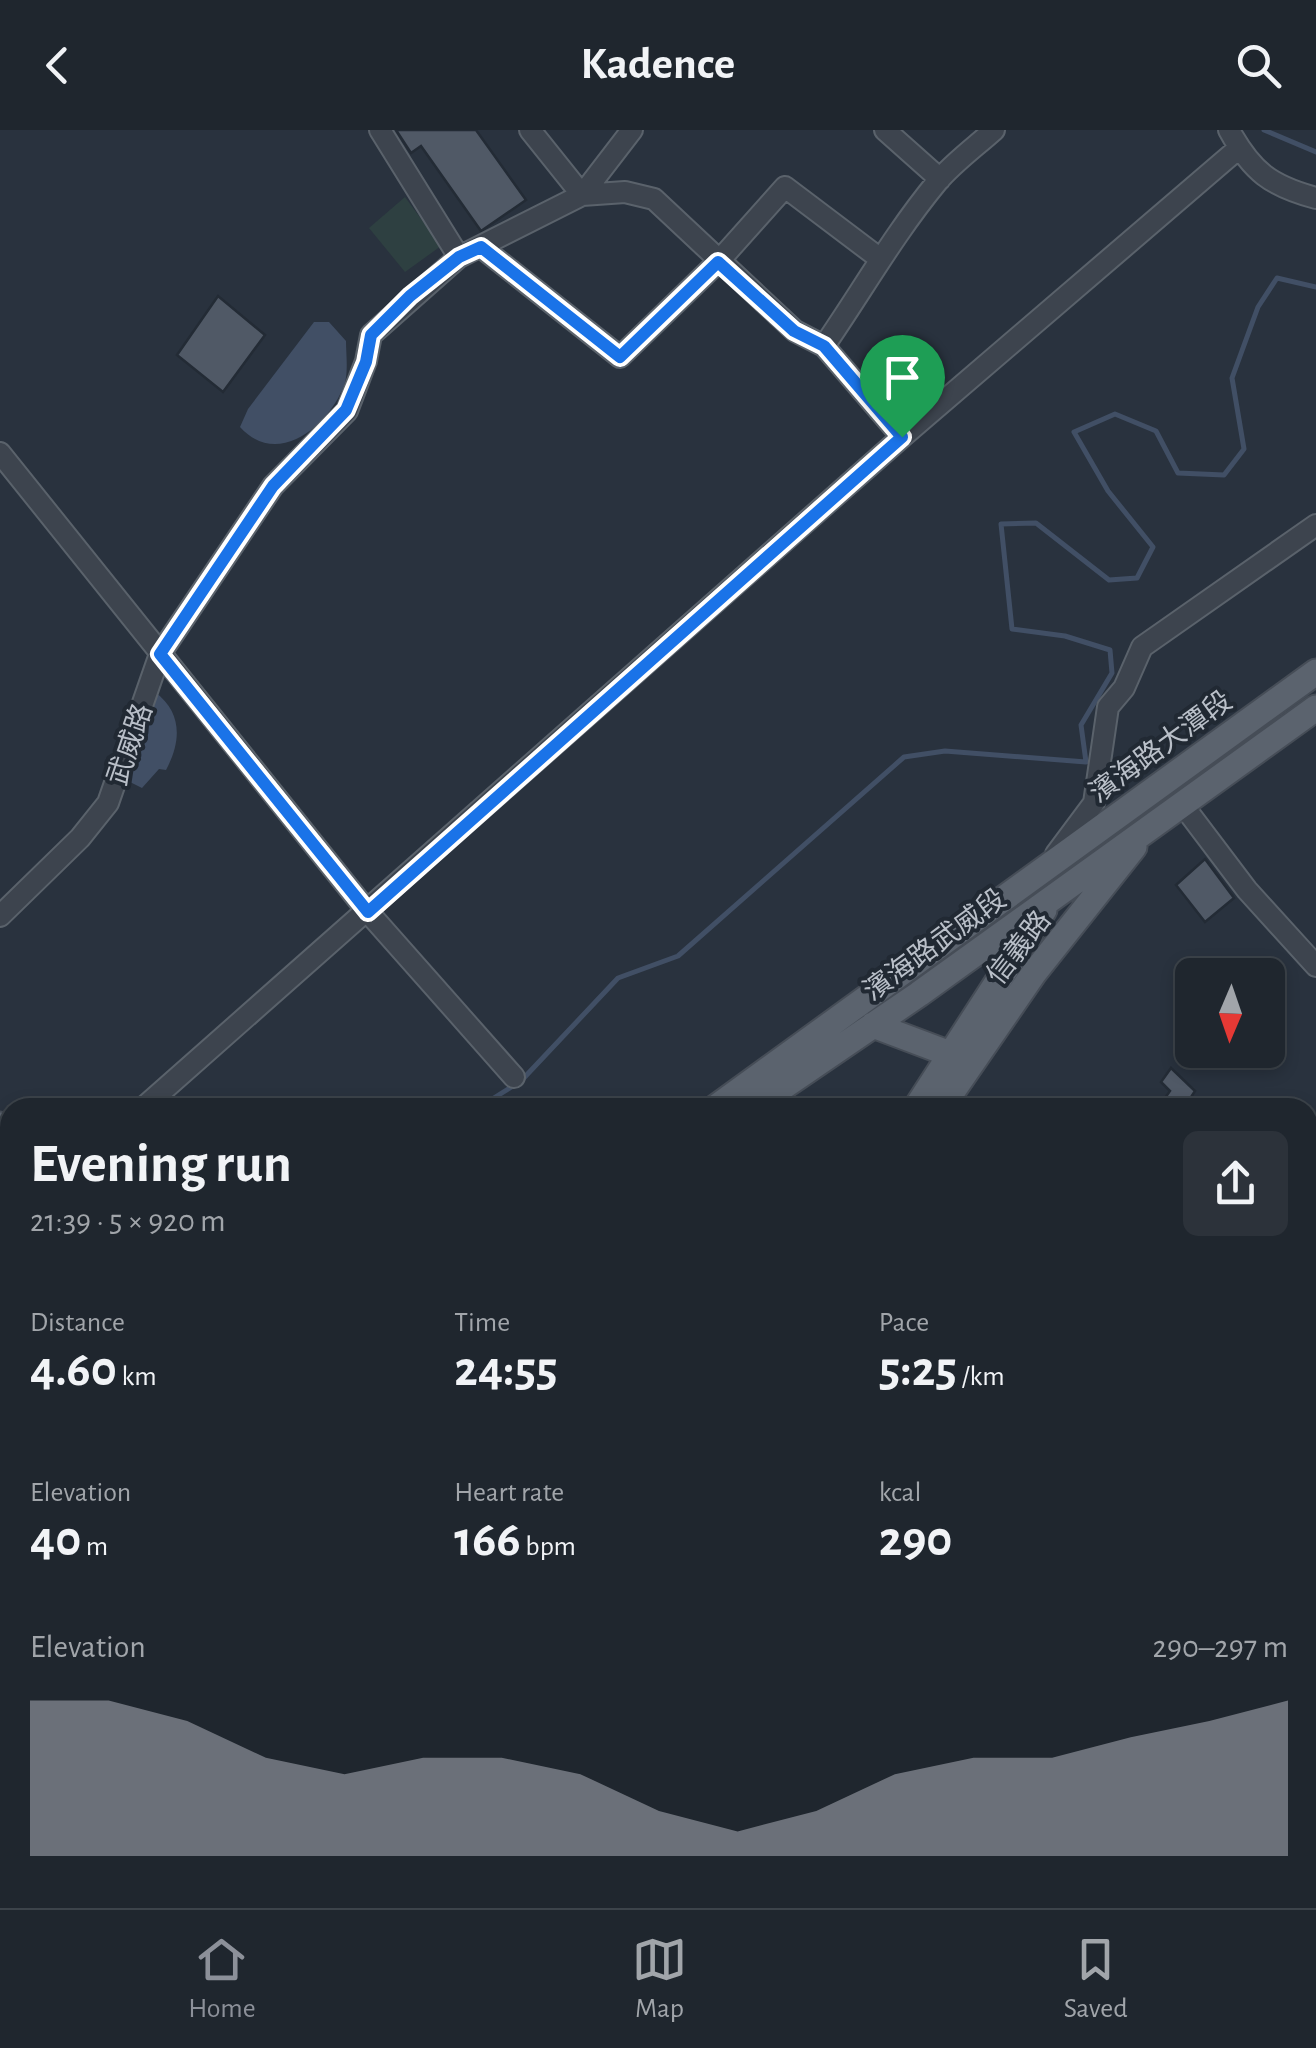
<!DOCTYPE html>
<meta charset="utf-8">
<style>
:root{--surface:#1f262e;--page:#2c323a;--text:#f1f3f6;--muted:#a1a5aa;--line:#3c434a;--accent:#8c9099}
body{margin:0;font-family:"Alegreya Sans","Noto Sans TC",sans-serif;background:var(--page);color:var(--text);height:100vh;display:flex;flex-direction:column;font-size:38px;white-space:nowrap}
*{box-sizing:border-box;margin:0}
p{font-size:32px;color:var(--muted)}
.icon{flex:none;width:55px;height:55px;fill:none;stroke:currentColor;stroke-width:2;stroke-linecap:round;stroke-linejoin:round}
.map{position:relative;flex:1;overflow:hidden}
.drawer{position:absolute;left:0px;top:968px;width:1318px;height:812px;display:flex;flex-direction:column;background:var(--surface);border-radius:30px 30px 0 0;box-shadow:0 5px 15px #0003,0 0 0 2px var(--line)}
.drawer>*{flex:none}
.needle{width:65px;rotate:182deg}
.fabs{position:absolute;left:1175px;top:828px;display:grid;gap:20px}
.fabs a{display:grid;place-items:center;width:110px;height:110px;border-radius:15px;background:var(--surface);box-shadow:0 5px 15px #0003,0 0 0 2px var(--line);font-size:50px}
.pin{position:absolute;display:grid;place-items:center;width:85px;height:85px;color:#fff;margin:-102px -42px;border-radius:50% 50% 50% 0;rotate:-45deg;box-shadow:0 0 10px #0007}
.pin .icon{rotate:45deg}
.round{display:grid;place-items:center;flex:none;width:105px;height:105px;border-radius:15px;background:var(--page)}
.summary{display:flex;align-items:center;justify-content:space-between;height:170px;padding:0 30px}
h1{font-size:55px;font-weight:600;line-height:75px}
.stats{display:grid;grid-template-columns:repeat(3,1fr);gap:15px;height:170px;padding:10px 30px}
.stats div{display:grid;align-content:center}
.stats b{font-size:50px;font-weight:600}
.stats small{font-size:28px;font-weight:400}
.stats p{font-size:28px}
.chart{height:280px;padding:20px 30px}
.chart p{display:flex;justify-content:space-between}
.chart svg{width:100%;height:180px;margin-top:10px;fill:var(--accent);opacity:.7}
header{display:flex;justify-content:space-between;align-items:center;height:130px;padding:0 30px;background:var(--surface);font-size:45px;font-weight:600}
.dock{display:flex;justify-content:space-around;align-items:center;height:140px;border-top:2px solid var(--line);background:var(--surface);font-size:28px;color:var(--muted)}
.dock a{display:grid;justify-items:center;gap:5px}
.dock .current{color:var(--accent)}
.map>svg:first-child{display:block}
.green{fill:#2e4041}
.water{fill:#414f65}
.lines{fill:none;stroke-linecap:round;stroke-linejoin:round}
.stream{stroke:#414f65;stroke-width:5}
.building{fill:#505966;stroke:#232b35;stroke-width:2.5}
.minor-casing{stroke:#5a626b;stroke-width:24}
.major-casing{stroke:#464d57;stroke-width:29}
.minor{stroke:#3d444e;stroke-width:20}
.major{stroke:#5b636e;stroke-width:25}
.route-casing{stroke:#fff;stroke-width:20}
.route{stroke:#1a73e8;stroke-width:12}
.labels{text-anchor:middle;stroke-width:8;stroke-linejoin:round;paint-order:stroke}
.street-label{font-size:28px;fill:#b9bfc8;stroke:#212933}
</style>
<header><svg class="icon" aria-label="back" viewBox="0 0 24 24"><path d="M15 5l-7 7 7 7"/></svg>Kadence<svg class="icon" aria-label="search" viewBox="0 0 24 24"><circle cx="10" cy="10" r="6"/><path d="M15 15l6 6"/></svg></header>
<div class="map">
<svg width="1316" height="1778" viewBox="0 0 1316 1778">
<rect width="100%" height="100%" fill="#29323e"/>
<path class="green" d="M405,67L441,116L405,142L369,98Z
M804,1770H957L964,1778H811Z"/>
<path class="water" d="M314,192H329L346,211C346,224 349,246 343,258C326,299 276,337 240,297L248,279Z
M155,562C183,583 181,612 166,640L159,639L142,658L124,649Z"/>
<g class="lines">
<path class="stream" d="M1264,0L1316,22
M478,978L521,951L618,848L678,826L904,627L945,621L1086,632L1081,595L1112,543L1110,520L1065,506L1012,499L1001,394L1036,393L1109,450L1137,448L1153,417L1108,361L1074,302L1115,284L1156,301L1178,343L1224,345L1244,319L1232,248L1258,177L1277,148L1316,157
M598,1770L599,1778"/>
</g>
<path class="building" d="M396,0H476L526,70L481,101L421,16L411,23Z
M218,166L265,205L223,262L177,225Z
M1205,729L1234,768L1205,792L1176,755Z
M1171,938L1195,961L1184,978H1158L1170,961L1161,952Z"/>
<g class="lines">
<defs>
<path id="minor" d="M380,0L459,127
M530,0L582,65L625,62L654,69L795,201L824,216L902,307
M885,0L940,49
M1229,0C1252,42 1271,56 1316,68
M481,117L620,227L718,132L785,57L879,128
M824,216C862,161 894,104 937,52C953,33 975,17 994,0
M0,323L368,782L514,947
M1182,674L1247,760L1316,836
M1056,724L1094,673L1108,577L1124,558L1142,517L1316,395
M0,786L80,708L108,673L160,524L273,356L347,281L366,231L371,205L459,127L582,65L632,0
M143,978L902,307L1239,18
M1308,1020L1316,1015
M1308,1082L1316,1105
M1308,1185L1316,1195
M1308,1280L1316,1275
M0,1439L10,1497
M1308,1552L1316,1563
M1308,1597L1316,1608
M0,1636L10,1615
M682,1778L690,1770
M718,1778L727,1770"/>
<path id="major" d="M873,895L950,924
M715,978L1316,542
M752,978L919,864L1316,578
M916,978L1044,780
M941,978L1034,843L1134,717
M0,995L10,1002
M0,1025L10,1032
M0,1647L10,1643"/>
</defs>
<use href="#minor" class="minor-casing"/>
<use href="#major" class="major-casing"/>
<use href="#minor" class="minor"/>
<use href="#major" class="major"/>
</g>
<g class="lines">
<defs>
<path id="route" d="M481,117L620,227L718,132L794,201L824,216L902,307L368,782L160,524L273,356L346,280L366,232L371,205L410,166L459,127Z"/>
</defs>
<use href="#route" class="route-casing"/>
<use href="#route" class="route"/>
</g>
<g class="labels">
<g class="street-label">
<text transform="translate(129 614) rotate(-71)" y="10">武威路</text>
<text transform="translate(1160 616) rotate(-36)" y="10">濱海路大潭段</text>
<text transform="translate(934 814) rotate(-36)" y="10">濱海路武威段</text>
<text transform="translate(1018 817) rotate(-52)" y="10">信義路</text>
</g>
</g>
</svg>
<div class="fabs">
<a><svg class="needle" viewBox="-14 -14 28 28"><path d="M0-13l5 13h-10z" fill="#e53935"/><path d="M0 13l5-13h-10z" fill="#a1a5aa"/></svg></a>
</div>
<div class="pin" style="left:902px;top:307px;background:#1e9e55"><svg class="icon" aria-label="arrive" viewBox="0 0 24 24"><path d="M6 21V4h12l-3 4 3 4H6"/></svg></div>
<section class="drawer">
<div class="summary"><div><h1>Evening run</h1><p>21:39 · 5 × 920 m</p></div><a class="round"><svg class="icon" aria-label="share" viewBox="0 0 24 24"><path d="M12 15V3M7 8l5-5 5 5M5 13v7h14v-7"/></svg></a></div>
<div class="stats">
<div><p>Distance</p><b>4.60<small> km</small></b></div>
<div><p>Time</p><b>24:55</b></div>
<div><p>Pace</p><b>5:25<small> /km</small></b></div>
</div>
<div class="stats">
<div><p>Elevation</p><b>40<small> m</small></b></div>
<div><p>Heart rate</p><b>166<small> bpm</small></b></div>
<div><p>kcal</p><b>290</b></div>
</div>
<div class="chart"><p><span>Elevation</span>290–297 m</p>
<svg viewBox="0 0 160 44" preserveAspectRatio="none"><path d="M0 44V6L10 6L20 11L30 20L40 24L50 20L60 20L70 24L80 33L90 38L100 33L110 24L120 20L130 20L140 15L150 11L160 6V44z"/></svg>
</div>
</section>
</div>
<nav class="dock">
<a class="current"><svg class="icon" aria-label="home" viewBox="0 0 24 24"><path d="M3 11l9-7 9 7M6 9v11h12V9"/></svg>Home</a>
<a><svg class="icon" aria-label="map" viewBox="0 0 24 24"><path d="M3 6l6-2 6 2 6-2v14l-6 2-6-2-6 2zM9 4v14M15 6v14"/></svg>Map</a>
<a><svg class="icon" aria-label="saved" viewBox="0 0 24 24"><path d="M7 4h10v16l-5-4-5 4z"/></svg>Saved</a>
</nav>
